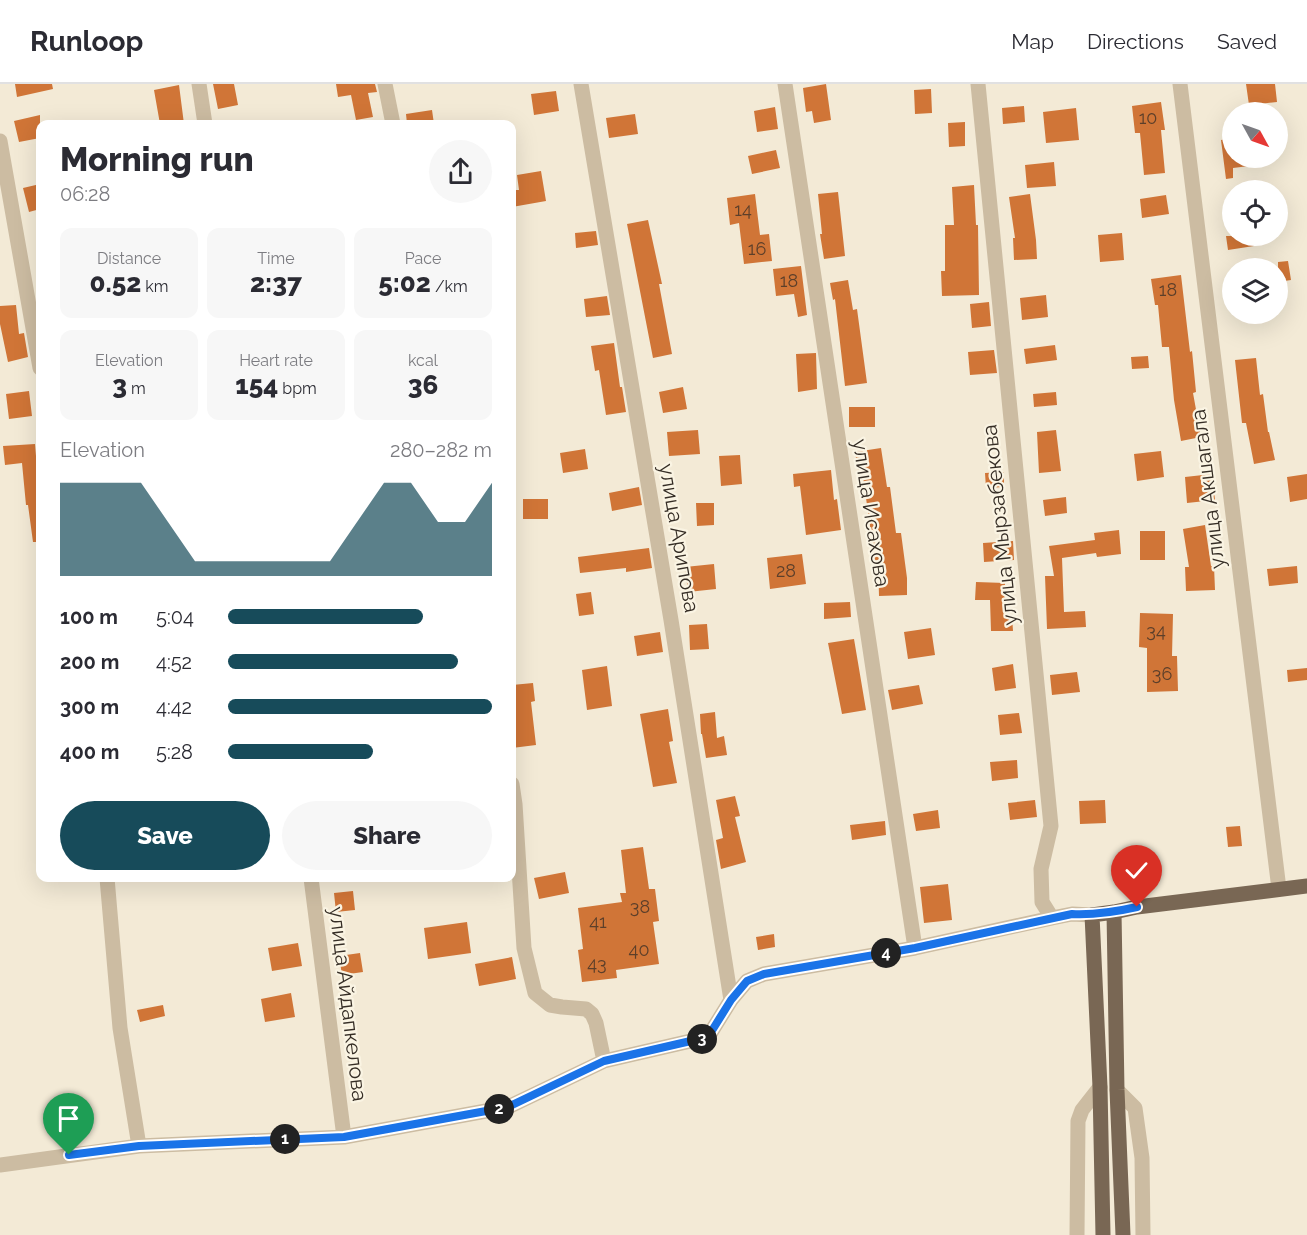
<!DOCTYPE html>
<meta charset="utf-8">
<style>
:root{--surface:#fff;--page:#f7f7f7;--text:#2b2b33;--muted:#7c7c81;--line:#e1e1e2;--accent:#174b5a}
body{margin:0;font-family:Raleway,sans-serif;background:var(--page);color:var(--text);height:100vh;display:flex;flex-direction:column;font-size:22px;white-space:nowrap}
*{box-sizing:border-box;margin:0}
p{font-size:20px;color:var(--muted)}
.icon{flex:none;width:33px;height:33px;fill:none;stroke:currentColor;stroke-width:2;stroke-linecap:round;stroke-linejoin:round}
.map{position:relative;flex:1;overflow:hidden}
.drawer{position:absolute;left:36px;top:36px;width:480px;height:762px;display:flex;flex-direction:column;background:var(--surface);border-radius:12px;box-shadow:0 6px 24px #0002}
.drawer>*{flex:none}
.needle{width:39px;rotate:130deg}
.controls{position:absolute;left:1222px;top:18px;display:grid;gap:12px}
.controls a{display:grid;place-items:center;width:66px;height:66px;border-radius:50%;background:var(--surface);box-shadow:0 6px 24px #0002;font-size:30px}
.pin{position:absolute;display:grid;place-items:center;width:51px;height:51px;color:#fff;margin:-62px -26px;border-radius:50% 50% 50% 0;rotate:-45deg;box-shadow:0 0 6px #0007}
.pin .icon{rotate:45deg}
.km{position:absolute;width:30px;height:30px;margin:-15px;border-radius:50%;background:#222;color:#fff;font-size:16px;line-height:30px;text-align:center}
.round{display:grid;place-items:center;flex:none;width:63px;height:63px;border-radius:32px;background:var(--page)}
.headline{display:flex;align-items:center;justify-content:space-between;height:102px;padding:0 24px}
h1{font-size:33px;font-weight:800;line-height:45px}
.metrics{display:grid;grid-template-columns:repeat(3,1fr);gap:9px;height:102px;padding:6px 24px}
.metrics div{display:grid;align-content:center;border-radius:12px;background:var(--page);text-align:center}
.metrics b{font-size:26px;font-weight:800}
.metrics small{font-size:16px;font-weight:400}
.metrics p{font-size:16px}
.chart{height:168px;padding:12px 24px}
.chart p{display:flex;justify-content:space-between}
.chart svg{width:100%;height:108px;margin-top:6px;fill:var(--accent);opacity:.7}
.button{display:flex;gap:12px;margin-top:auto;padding:12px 24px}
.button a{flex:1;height:69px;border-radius:36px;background:var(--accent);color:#fff;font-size:24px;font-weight:800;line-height:69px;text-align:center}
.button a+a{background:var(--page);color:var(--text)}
ul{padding:0 24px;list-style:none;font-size:20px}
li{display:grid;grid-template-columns:96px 72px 1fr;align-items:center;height:45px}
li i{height:15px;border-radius:8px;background:var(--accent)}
header{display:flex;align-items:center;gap:36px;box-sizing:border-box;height:84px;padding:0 30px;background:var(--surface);border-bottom:2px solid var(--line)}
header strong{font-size:28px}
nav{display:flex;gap:33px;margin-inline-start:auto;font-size:21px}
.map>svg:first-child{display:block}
.building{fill:#d07537}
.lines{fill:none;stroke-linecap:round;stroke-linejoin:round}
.minor{stroke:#ccbca2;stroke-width:15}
.major{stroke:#796754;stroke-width:15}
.route-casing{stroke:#fff;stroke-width:12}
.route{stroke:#1a73e8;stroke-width:8}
.labels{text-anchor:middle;stroke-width:4.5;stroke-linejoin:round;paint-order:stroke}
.number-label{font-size:18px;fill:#5c3f2a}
.street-label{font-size:21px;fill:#352d25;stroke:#faf4e3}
</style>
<header>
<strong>Runloop</strong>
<nav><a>Map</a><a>Directions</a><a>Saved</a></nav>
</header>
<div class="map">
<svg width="1307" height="1151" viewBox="0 0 1307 1151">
<rect width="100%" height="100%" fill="#f3ead6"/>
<path class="building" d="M15,0H52L53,5L17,13Z
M213,0H234L238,21L218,25Z
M336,0H375L377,8L368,9L373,33L356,36L351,11L338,13Z
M826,0L831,36L814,39L812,27L806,28L803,4Z
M1246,0H1275L1277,18L1249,21Z
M179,1L184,40H160L154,6Z
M931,5L932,29L915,30L914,6Z
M556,7L559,27L534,31L531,10Z
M1161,18L1165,46H1161L1165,89L1144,91L1140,49H1135L1132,22Z
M1024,22L1025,38L1003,40L1002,24Z
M775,23L778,45L757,48L754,27Z
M1076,24L1079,56L1046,59L1043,28Z
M432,26L434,40H407L406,30Z
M635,30L638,50L609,54L606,34Z
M40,31V54L19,58L14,37Z
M965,38V62L949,63L948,39Z
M1233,54V74H1256L1257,81L1233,84V94L1226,95L1221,56Z
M776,66L780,84L752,90L748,72Z
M1054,78L1056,102L1027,104L1025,81Z
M541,87L546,117L512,123V106H519L517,91Z
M40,100V125L29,128L23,104Z
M974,101L976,141H978L979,211L942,212L941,187H945V141H954L952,103Z
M838,108L845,172L824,175L820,150H822L818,110Z
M755,110L760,151L769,150L772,177L744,180L739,139L730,141L727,114Z
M1030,110L1036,156L1037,175L1014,176L1013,154H1015L1009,113Z
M1166,111L1169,130L1142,134L1140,115Z
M648,136L662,200H659L672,270L653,274L627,140Z
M596,147L598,161L576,164L575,149Z
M1122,149L1124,176L1100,178L1098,151Z
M1226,152H1252L1254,162L1228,166Z
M1288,177L1291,196L1278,198V178Z
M801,182L807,231L798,233L794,210L776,212L773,185Z
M1181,191L1190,268L1192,267L1196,308L1193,309L1201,353L1181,357L1174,316L1169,263H1162L1158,221H1155L1151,195Z
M848,196L853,226L857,225L867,299L845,302L835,215L833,216L830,199Z
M1046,211L1048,233L1022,236L1020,214Z
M607,212L610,231L586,233L584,215Z
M989,218L991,242L972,244L970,220Z
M16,221L19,250L24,249L28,273L8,278L0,240V222Z
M614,259L620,303H622L626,328L606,331L599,286L595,287L591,262Z
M1055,261L1057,276L1026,280L1024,265Z
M994,266L997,289L970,291L968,268Z
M816,269L817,305L798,308L796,270Z
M1148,272L1149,284L1132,285L1131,273Z
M1256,274L1260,311L1263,310L1268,348H1269L1275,376L1254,380L1246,339H1242L1235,276Z
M683,303L687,325L663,329L659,308Z
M29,307L32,332L9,335L6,310Z
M1056,308L1057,321L1034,323L1033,310Z
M849,323H875V343H849Z
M698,346L700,370L669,372L667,348Z
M1056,346L1061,387L1039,389L1037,348Z
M35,360L38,396H40V458H33L28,421H26L22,379L5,381L3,362Z
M881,364L887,403H890L896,449H901L907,494V511L879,512L878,476L875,477L862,386H858L855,368Z
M585,365L588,385L563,389L560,369Z
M1161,367L1164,393L1137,397L1134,370Z
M740,371L742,400L721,402L719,372Z
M831,386L834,416L837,415L841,446L806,451L800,402L794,403L793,390Z
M1004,388V403L986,404L985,389Z
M1212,390L1215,416L1187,419L1185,393Z
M1307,390V415L1290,418L1287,393Z
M639,403L642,421L612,427L609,409Z
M1066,413L1067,429L1045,432L1043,416Z
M523,415H548V435H523Z
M696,419H714V441L697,442Z
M1205,441L1211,482H1214L1215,506L1186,507L1185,483H1189L1183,445Z
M1119,446L1121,470L1097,473L1096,469L1062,474L1064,528L1085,527L1086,543L1047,545L1045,492H1054L1049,462L1095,456L1094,449Z
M1140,447H1165V476H1140Z
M1013,457L1014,476L984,478L983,459Z
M649,464L652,484L626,488V484L580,489L578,473Z
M802,470L806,500L770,505L767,474Z
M714,480L716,505L688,508L685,483Z
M1297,482L1298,499L1269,502L1267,485Z
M976,498L1005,499L1004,532H1012L1013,547H991L990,516H975Z
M591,508L594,530L579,532L576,510Z
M850,518L851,533L824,535V519Z
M1140,529L1173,530L1172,572H1177L1178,607L1147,608V564L1139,563Z
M707,540L709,565L690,566L689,541Z
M931,544L935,571L908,575L904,548Z
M660,548L663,568L637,572L634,552Z
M854,555L866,626L842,630L828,559Z
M1013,580L1016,604L995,607L992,584Z
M607,582L612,622L587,626L582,586Z
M1307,584V596L1288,598L1287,586Z
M1077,588L1080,608L1052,611L1050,591Z
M533,599L535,617L531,618L536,661L512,664V601Z
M919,601L923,620L892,626L888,606Z
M668,625L673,657L669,658L677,699L653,703L640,630Z
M715,628L717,654L724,652L727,671L706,674L702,650H701L700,630Z
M1019,629L1022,649L1000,651L998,631Z
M1017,676L1018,694L992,697L990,678Z
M735,712L740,732L735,733L746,778L721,785L716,756L723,754L716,716Z
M1035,716L1037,733L1010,736L1008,719Z
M1105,716L1106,739L1080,740L1079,717Z
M938,726L940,744L916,747L913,730Z
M885,737L886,751L852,756L850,741Z
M1240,742L1242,762L1228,763L1226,743Z
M643,763L649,805H655L659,837L653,838L659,880L616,886L617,894L582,898L578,866L583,865L578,824L622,818L620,809H626L621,766Z
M565,788L569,809L539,815L534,794Z
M948,800L952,836L924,839L920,803Z
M353,807L355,826L336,828L334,809Z
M467,838L471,869L428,875L424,844Z
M774,850L775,863L758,866L756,853Z
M298,859L302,882L272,887L268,864Z
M360,869L363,888L342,891L339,872Z
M512,873L516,895L479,902L475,880Z
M291,909L295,933L265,938L261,915Z
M163,921L165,932L140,938L137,926Z"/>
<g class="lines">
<path class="minor" d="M199,0L205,40
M385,0L393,40
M581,0L671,536L731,916
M785,0L915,864
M978,0L1051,742L1041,785L1042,818L1052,834L1072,830L1092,831
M1180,0L1279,805
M0,57L40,284
M512,700L515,720L524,864L535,909L550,921L562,923L586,925L592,930L596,939L604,977
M107,794L120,944L139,1062
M311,794L344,1053
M1117,1006L1135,1024L1142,1074L1143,1151
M0,1081L139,1062L344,1053L508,1023L604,977L708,953L731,916L747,897L764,890L915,864L1052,834
M1077,1151L1078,1037L1082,1026L1100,1003"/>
<path class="major" d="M1114,828L1117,1006L1123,1151
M1103,1151L1100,1003L1092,831L1114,828L1137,823L1307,802"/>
</g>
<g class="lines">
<defs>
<path id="route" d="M69,1071L139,1062L344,1053L508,1023L604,977L708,953L731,916L747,897L764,890L915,864L1072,830C1094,831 1115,828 1137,823"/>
</defs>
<use href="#route" class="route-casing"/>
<use href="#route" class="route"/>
</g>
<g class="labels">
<g class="number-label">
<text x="1148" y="40">10</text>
<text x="743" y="132">14</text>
<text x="757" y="171">16</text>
<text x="789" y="203">18</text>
<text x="1168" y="212">18</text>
<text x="786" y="493">28</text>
<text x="1156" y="553">34</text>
<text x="1162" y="596">36</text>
<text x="640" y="829">38</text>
<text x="598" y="844">41</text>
<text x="639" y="872">40</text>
<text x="597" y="886">43</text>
</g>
<g class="street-label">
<text transform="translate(1208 405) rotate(-97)" y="7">улица Акшагала</text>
<text transform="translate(871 429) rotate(81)" y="7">улица Исахова</text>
<text transform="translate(1000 441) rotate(-96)" y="7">улица Мырзабекова</text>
<text transform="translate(679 454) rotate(80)" y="7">улица Арипова</text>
<text transform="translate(348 920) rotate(83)" y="7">улица Айдапкелова</text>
</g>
</g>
</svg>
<div class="controls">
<a><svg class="needle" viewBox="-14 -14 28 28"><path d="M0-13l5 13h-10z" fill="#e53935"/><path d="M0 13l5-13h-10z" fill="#7c7c81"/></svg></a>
<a><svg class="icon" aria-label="locate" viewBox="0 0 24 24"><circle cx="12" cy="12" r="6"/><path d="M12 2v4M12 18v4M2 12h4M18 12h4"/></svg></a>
<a><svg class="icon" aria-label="layers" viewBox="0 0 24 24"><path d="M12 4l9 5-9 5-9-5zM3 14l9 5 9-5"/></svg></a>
</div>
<div class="pin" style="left:69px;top:1071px;background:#1e9e55"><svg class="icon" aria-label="arrive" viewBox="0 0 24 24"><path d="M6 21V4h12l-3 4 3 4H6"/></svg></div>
<div class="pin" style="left:1137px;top:823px;background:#d93025"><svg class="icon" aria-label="check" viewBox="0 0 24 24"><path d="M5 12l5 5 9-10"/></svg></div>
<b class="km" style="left:285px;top:1055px">1</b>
<b class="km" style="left:499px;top:1025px">2</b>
<b class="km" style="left:702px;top:955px">3</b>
<b class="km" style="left:886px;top:869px">4</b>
<section class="drawer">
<div class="headline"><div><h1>Morning run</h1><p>06:28</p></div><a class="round"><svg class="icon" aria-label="share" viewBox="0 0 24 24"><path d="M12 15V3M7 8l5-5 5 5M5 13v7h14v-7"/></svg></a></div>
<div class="metrics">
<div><p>Distance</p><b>0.52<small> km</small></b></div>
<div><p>Time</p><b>2:37</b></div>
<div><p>Pace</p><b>5:02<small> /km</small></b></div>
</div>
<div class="metrics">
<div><p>Elevation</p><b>3<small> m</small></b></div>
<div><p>Heart rate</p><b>154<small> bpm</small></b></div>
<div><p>kcal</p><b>36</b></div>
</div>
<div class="chart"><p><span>Elevation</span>280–282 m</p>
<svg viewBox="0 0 160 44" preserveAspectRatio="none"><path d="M0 44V6L10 6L20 6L30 6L40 22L50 38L60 38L70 38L80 38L90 38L100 38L110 22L120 6L130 6L140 22L150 22L160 6V44z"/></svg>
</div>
<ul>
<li><b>100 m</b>5:04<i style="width:74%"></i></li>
<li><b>200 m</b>4:52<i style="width:87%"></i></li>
<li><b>300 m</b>4:42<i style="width:100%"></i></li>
<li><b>400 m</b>5:28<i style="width:55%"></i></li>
</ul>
<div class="button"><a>Save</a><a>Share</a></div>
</section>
</div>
